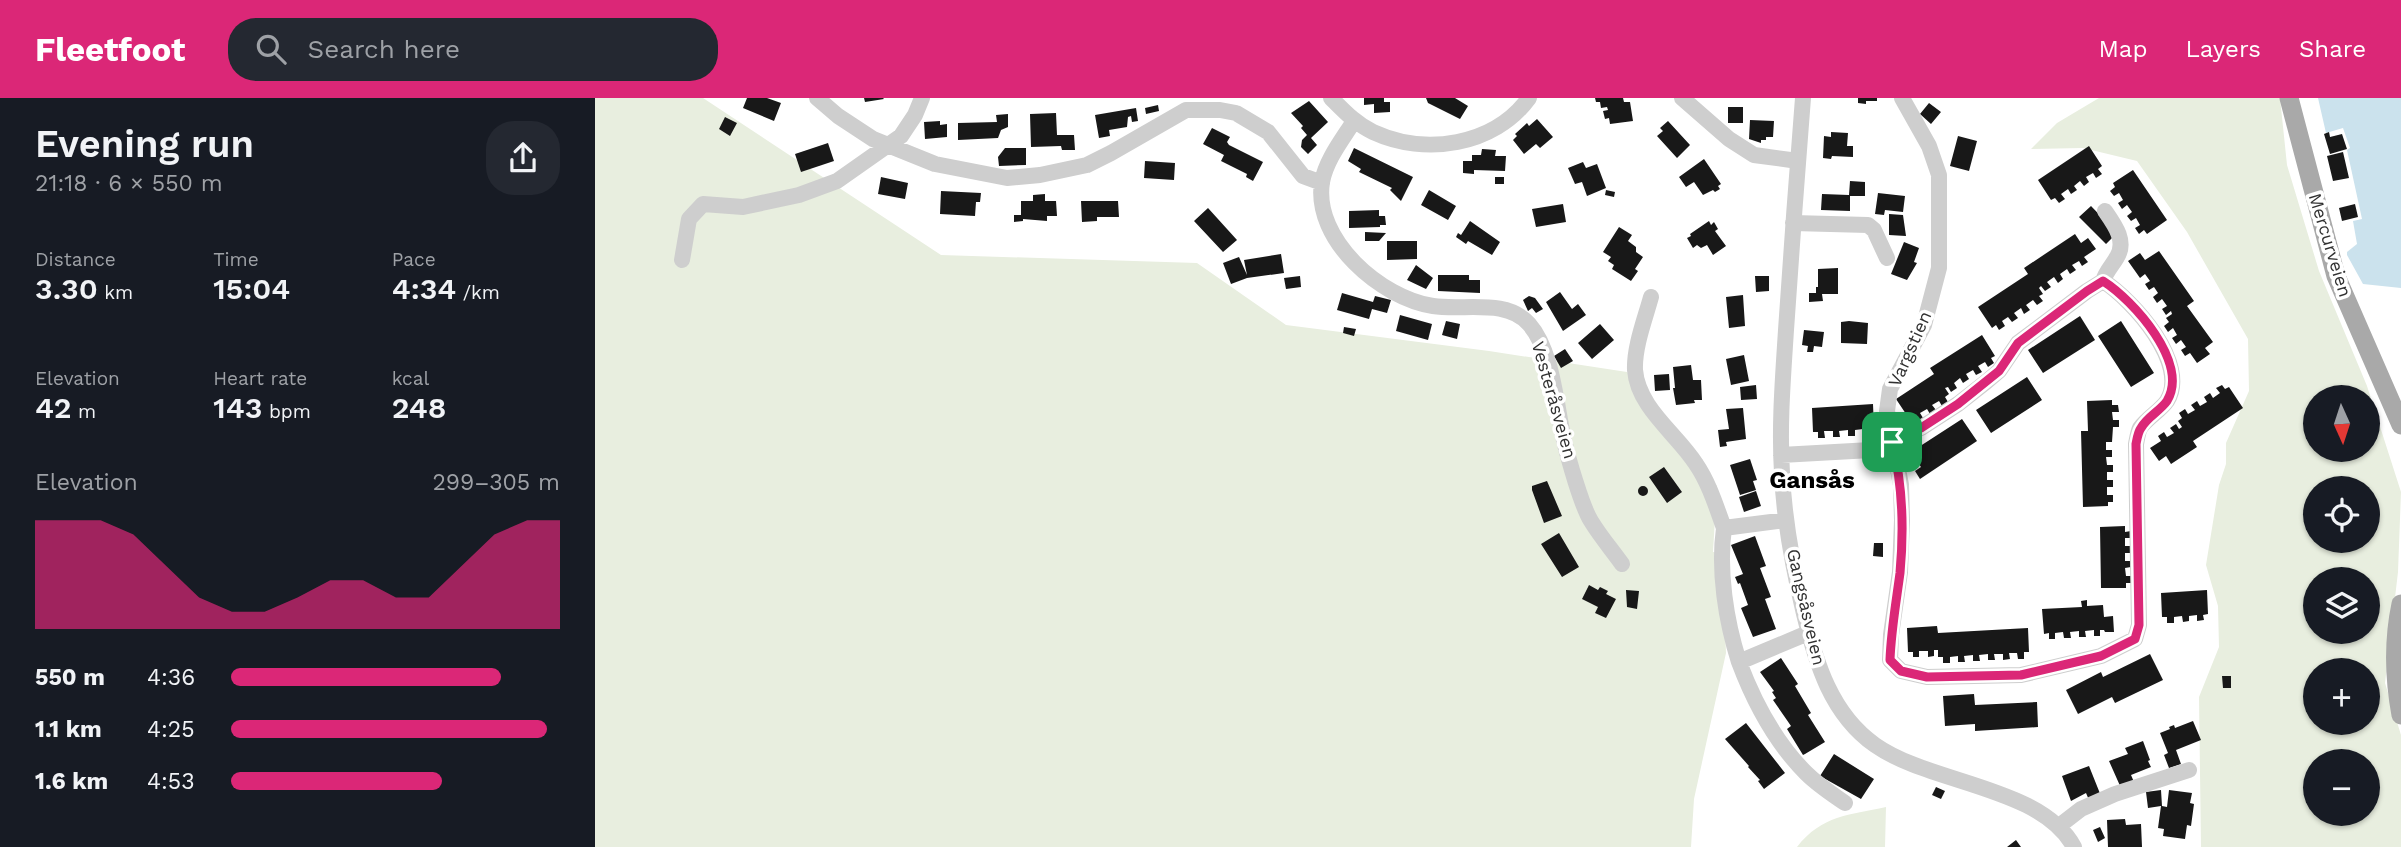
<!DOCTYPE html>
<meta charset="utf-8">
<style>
:root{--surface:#171b24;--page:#242831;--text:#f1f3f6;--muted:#9ea1a6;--accent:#db2777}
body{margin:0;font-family:"Work Sans",sans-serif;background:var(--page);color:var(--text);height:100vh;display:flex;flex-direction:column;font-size:26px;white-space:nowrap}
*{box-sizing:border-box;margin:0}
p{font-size:23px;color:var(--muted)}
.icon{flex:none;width:38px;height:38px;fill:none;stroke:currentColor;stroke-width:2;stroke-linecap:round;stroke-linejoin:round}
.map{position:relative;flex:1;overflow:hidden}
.sheet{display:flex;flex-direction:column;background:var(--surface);width:595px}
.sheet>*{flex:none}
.needle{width:46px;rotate:177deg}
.fabs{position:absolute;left:1708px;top:287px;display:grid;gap:14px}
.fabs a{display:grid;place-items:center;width:77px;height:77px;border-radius:50%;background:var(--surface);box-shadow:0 2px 5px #0004;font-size:35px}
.pin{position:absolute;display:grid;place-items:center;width:60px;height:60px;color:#fff;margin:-30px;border-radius:14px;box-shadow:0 4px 10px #0006}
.round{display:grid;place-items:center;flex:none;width:74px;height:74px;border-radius:28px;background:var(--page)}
.head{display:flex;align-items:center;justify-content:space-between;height:119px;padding:0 35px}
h1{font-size:38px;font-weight:600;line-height:52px}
.figures{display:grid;grid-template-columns:repeat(3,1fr);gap:10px;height:119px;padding:7px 35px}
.figures div{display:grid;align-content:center}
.figures b{font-size:30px;font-weight:600}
.figures small{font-size:19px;font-weight:400}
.figures p{font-size:19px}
.chart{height:196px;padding:14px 35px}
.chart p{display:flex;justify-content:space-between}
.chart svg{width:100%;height:126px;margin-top:7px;fill:var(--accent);opacity:.7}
ul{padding:0 35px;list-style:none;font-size:23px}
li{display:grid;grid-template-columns:112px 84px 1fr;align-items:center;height:52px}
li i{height:18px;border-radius:9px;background:var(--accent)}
header{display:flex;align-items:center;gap:42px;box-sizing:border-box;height:98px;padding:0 35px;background:var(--accent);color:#fff}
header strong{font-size:33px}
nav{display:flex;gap:38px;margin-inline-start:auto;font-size:24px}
.search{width:490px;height:63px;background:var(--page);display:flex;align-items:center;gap:18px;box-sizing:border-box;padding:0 24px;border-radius:28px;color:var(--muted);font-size:26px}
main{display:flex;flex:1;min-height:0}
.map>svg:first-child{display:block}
.green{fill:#e8eedf;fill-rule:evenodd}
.water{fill:#cbe2ed}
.building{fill:#181818}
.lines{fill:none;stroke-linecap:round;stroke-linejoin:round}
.minor{stroke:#cecece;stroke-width:16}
.major{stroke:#a9a9a9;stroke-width:19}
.route-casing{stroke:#fff;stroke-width:14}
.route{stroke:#db2777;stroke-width:9}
.labels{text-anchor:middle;stroke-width:7;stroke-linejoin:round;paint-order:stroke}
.street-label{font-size:18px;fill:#313131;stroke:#fff}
.district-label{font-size:24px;font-weight:bold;fill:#000;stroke:#fff}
</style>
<header>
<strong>Fleetfoot</strong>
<div class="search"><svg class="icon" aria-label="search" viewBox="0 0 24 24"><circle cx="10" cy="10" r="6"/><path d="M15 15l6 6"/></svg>Search here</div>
<nav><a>Map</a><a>Layers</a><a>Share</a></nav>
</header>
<main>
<section class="sheet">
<div class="head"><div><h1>Evening run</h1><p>21:18 · 6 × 550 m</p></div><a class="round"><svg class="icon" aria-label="share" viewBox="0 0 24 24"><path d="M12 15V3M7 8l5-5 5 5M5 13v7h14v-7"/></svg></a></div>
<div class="figures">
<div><p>Distance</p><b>3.30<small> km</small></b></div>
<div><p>Time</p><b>15:04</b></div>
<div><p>Pace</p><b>4:34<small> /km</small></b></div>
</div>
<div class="figures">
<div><p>Elevation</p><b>42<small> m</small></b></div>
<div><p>Heart rate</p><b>143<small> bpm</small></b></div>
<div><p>kcal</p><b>248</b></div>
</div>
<div class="chart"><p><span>Elevation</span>299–305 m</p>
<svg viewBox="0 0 160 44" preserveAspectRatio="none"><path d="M0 44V6L10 6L20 6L30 11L40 22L50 33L60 38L70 38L80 33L90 27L100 27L110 33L120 33L130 22L140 11L150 6L160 6V44z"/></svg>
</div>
<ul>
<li><b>550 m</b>4:36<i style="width:82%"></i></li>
<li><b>1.1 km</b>4:25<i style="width:96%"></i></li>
<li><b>1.6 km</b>4:53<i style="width:64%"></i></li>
</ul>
</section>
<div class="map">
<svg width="1806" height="749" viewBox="0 0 1806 749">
<rect width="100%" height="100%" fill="#fff"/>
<path class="green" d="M0,0H108L346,157L602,165L691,227L894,253L1032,274L1122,388L1118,454L1127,455L1131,555L1099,701L1096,749H0Z
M1504,0H1685L1692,67L1724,173L1772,288L1806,394L1803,474L1790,585L1806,637V749H1606L1604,599L1624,549L1623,508L1611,467L1624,387L1631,366V345L1654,293L1653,241L1592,134L1542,63L1488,50L1436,51L1462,25ZM1720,299H1773V352H1720ZM1720,390H1773V443H1720ZM1720,481H1773V534H1720ZM1720,572H1773V625H1720ZM1720,663H1773V716H1720Z
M1291,709L1290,749H1202C1227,717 1254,717 1291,709Z"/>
<path class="water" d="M1723,0H1806V190L1768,186L1752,157V154L1762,146L1758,123L1767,121L1752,52L1755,50L1748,30L1731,35Z"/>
<path class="building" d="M152,0H172L186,5L179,23L148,10Z
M269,0H288L289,1L270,4Z
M769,0H789V4H795V14L779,15V6L769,7Z
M831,0H860L873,8L865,21L833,5Z
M1000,0H1028L1029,4H1035L1038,23L1015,26L1014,20L1010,21L1008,13L1013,12L1012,9L1006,10L1005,4H1001Z
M1263,0H1282V3H1271V6L1263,5Z
M714,3L733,24L716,40L722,47L713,56L706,49L707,42L712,37L706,30L708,28L696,15Z
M1334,5L1346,14L1336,26L1325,16Z
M563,7L564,13L551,16L550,10Z
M1133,9H1148V25H1133Z
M541,10L543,23L537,24L536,18L533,19L532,29L514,32L515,38L504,40L500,17Z
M461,15L462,37H479L480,52H467L466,48L436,49L435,16Z
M413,16V29L406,32L403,40L363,42V25L402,24L401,17Z
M130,19L142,25L135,38L124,31Z
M942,21L958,39L945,50L941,46L929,56L918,42L922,38L920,36L932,25L934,28Z
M1155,22L1179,23L1178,39H1171V42H1166V45L1154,41Z
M345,23V27L352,26V39L330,41L329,24Z
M1073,23L1095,47L1082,60L1062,38L1068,33L1065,30Z
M617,30L635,39L632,44L634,47L668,64L658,83L651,79L652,76L626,63L629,57L608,46Z
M1236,34L1253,35L1252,48H1258V59L1237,58L1236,61L1228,60L1229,38L1236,39Z
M1734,34L1735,39L1747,36L1752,51L1735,56L1729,36Z
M1363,38L1382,43L1374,73L1355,68Z
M233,45L239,63L206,74L200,56Z
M1494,48L1507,68L1503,71L1507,76L1501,80L1498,75L1491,79L1494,84L1489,88L1485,83L1479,88L1482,92L1476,96L1473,91L1466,96L1470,101L1464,105L1460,100L1456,102L1443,82Z
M410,50H431V67L404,68L403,59Z
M759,50L818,79L806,103L795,92L797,90L764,74L766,71L753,63Z
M887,51L901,52L900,58H911L910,73L879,72V76L868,75V63H877V57H886Z
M1748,54L1754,80L1738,83L1732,58Z
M1109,61L1126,86L1123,88L1125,91L1120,94L1118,92L1108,97L1099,84L1091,89L1084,79Z
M550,63L580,65L579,82L549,80Z
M988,64L991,70L1002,66L1011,90L992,98L987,84L980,86L973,70Z
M1538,72L1572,122L1552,136L1549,132L1544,136L1540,130L1545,127L1541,120L1536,123L1532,118L1537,114L1532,107L1527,111L1523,105L1528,102L1524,95L1519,98L1515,93L1520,89L1518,85Z
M286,79L313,85L310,101L283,96Z
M900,79H909V86H900Z
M1255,83L1270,84V98H1255V113L1226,112L1227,96L1254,97Z
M834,92L861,108L853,122L826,107Z
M1011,92L1020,94L1019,99L1010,97Z
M346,93L386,95L385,104H381L380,118L345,116Z
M1283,95L1310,98L1308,114L1290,112L1289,117L1280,116Z
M450,96V103H461L462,118H452V123L428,121V123L419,124V117H426V103H438V97Z
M486,103H523L524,119H502V123L487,124Z
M968,106L971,124L941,129L937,111Z
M1760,106L1763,119L1747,123L1744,110Z
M1496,108L1522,135L1511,146L1484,119Z
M613,110L642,142L628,154L599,123Z
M784,112V118H790L791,127H785V129L754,130V113Z
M1294,116L1308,117L1311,138L1294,137Z
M875,123L905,144L897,157L873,143L871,146L861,139L863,135L866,137Z
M1114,123L1116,127L1119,124L1123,131L1120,133L1131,148L1118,157L1112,147L1106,150L1102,147L1098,150L1092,140L1096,138L1095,136Z
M1024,129L1037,137L1033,143L1041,149V154L1048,159L1040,171L1043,173L1036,183L1017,171L1019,167L1013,163L1016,159L1008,154Z
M770,134L791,135L784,143H770Z
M1480,136L1486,145L1493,140L1501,151L1489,159L1493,164L1487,168L1484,163L1477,167L1481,172L1475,176L1472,171L1465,176L1468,181L1463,185L1459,179L1452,184L1456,189L1450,193L1446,188L1444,190L1448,196L1444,198L1448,203L1442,207L1438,202L1431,207L1435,212L1429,216L1426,210L1419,215L1423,220L1417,224L1413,219L1407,223L1410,228L1404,232L1401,227L1397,230L1383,209L1433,176L1429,170Z
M792,143H822V161L792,162Z
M1309,144L1324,150L1319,164L1322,165L1312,182L1296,176Z
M1564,153L1599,203L1592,208L1618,244L1610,250L1615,256L1602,265L1595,255L1590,258L1586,252L1591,249L1586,242L1581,246L1577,240L1582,237L1578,230L1573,234L1569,228L1574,224L1571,220L1577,216L1576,213L1571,217L1567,211L1572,208L1567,201L1562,205L1558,199L1563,195L1559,189L1554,192L1550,186L1555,183L1550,176L1545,180L1533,163L1545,155L1550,162Z
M686,156L689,175L652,180L636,186L628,165L644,159L652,177L649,162Z
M821,167L838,180L831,191L812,182Z
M1243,170V196H1227L1228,203L1214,204V195H1221V189H1223V171Z
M843,177H874V182H885V195L843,193Z
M705,178L706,189L691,191L689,180Z
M1160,178H1174V193L1161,194Z
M965,194L977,211L983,206L991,217L968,233L951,204Z
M747,195L778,204L780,198L796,202L792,215L777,211L774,221L742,212Z
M1148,197L1150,228L1134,230L1131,199Z
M934,198L940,200L948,211L941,215L937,210L933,213L928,202Z
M805,217L837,226L833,242L801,233Z
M1485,218L1500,242L1448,275L1433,252Z
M851,223L865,226L862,241L847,237Z
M1254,223L1273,225L1272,246L1246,245V224Z
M1526,223L1559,275L1536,289L1503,238Z
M1005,226L1019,242L997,261L983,245Z
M749,229L761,231L759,238L748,235Z
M1209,232L1229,234L1227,249L1219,248L1218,254H1212L1213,248L1207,247Z
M1387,237L1400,258L1396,260L1399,265L1393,269L1390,264L1383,268L1387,274L1381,277L1378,272L1371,276L1374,281L1368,285L1365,280L1359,285L1362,290L1356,294L1353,289L1350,290L1354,296L1350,299L1353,304L1347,308L1344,303L1337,307L1341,312L1335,316L1332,311L1325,315L1328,320L1322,324L1319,319L1315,322L1301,301L1339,276L1335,270Z
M970,251L978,263L966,270L959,258Z
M1149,257L1154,283L1136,287L1131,261Z
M1096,267L1098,282H1106L1107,302H1099L1100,305L1081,307L1078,290H1080L1078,269Z
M1074,276L1075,292L1060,293L1059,277Z
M1432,279L1447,302L1396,335L1381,312Z
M1161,287L1162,301L1146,302L1145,289Z
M1627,287L1630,291L1634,289L1648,310L1598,343L1602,349L1576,366L1571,358L1564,363L1555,350L1566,343L1563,338L1569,334L1572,339L1579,335L1575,330L1581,326L1584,331L1587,329L1583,323L1587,320L1584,315L1590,311L1593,316L1600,312L1596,307L1602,303L1605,308L1612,304L1609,299L1615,295L1618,300L1625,295L1621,290Z
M1517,302V307H1523L1524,314H1517L1518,322H1524V329H1518L1517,344H1511V352H1517V359H1511L1512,367H1518V374H1512V382H1518V389H1512V397H1518V404H1513V408L1488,409L1486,333H1493L1492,303Z
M1278,306L1279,331H1274L1275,337H1268V331L1260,332V338H1253V332L1244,333L1245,339H1238V333H1229L1230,340H1223V334H1218L1217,310Z
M1148,310L1151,341L1131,344L1132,348L1125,349L1123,332L1134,331L1131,311Z
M1367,321L1382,343L1325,381L1320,373L1326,369L1316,354Z
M1155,361L1162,382L1158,383L1161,392L1145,397L1135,367Z
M1069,369L1087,394L1072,405L1054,379Z
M952,383L967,418L949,425L937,392V388Z
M1043 393a5 5 0 1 1 10 0a5 5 0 1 1-10 0Z
M1161,393L1166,408L1149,414L1144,399Z
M1530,428V434L1536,433V440H1530V448H1536V455H1530V463H1536V469L1530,470L1531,478H1537V485H1531V490H1506L1505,429Z
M964,435L984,469L967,479L946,446Z
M1160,438L1171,468L1165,470L1176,499L1170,501L1181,531L1158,539L1146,510L1153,507L1145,485L1143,486L1140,479L1148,476L1136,447Z
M1279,445H1288V459L1278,458Z
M994,487L1003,492L1005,489L1013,493L1011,496L1021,501L1011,520L1000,515L1003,509L987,501Z
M1031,492L1044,493L1042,511L1032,509Z
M1612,492L1613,516L1608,517L1609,522L1602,523V517L1594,518V523L1588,524L1587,518L1579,519V525H1572V519H1567L1566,495Z
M1492,502V508L1508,507L1509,519L1518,518L1519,534H1510L1509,532H1505V538H1499V532L1490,533L1491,539H1484V533L1475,534L1476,540H1469L1468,534L1460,535V541H1454V535L1449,536L1447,511L1487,509L1486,503Z
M1342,528L1343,535L1433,530L1434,554H1429V561H1423L1422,555H1414L1415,561L1408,562V556H1399L1400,562H1393V556L1384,557L1385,563H1378V557L1369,558L1370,564H1363V558L1355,559V565H1348V559H1343V552H1339V558L1333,559V553H1324V559H1318V554H1313L1312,530Z
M1555,556L1568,582L1520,605L1517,599L1483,616L1471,592L1506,574L1508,579Z
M1186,560L1203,586L1200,588L1216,615L1213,617L1230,644L1210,656L1208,657L1192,631L1196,628L1178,602L1181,600L1177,594L1179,593L1165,574Z
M1627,578H1636V590H1628Z
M1379,596L1380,607L1442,604L1443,629L1380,633V626L1350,628L1348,598Z
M1598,623L1606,642L1581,652L1586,666L1574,670L1569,657L1573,655L1565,635L1575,631L1574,629L1579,627L1580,630Z
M1151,625L1190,675L1169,691L1163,683L1165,682L1153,669L1154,668L1130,641Z
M1548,643L1555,662L1553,663L1556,669L1536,677L1539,684L1526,690L1514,663L1533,656L1530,650Z
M1239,656L1279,681L1266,701L1225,678Z
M1494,668L1506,698L1494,702L1491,695L1476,703L1467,678Z
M1341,689L1350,693L1346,701L1337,697Z
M1566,692L1567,708L1572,709L1574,692L1597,695L1595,705L1599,706L1596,728L1592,727L1590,741L1568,738L1569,731L1563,730L1566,708L1553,710L1551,694Z
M1530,721L1531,727L1546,726L1547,749H1513L1512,722Z
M1505,729L1510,740L1503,744L1498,732Z
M1421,742L1426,749H1412Z"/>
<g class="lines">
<path class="minor" d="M222,0L243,18L278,41L340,66L412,80L445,77L492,67L516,55L591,12H625L641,15L673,34L708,78L727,85
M736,0C749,13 761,26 778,34C830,58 899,48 934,0
M1087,0L1134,41L1159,57L1203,63
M1208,0C1202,77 1196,155 1191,232C1188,280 1184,327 1187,375C1189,422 1198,470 1209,516C1221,565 1236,616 1280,647C1335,686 1446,688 1479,749
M1307,0L1334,48L1344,77V170L1329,227L1295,291L1292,313L1306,387L1307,422L1305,474L1296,537L1295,562L1306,573L1332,579L1426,577L1506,558L1540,541L1544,527L1541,346C1542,341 1543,334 1545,330C1552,320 1565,313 1572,303C1595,266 1538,202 1508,183C1511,173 1517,168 1522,159C1532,143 1519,126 1510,113
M759,23C747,42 731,62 727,84C718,142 786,200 838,208C868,213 911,200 934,226C958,253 961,308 969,342C973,360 987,409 996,423C1005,438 1017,452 1027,466
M1198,125L1273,127L1279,132L1292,160
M87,162L94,121L108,106L148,109L204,97L242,83L306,38L320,17L327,0
M1056,199C1050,221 1039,249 1040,272C1043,310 1082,336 1101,366C1114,385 1121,408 1129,430
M1186,357L1276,352L1326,330L1363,306L1391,284L1404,273L1423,245L1492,193L1508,183
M1213,535L1144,564C1159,604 1181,645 1211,675C1223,687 1237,696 1250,705
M1144,564C1131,523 1123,473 1129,430L1191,422
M1464,728L1486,711L1520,696L1594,672"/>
<path class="major" d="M1694,0L1741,178L1806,327
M1806,506C1798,544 1799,579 1806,617"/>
</g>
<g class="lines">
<defs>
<path id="route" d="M1508,183C1538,202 1595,265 1572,303C1565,313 1552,319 1546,330C1543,334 1542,341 1541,346L1544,527L1540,541L1506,558L1426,577L1332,579L1306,573L1295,562C1296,533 1301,505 1305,475C1309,431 1308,387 1297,344L1326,330L1363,306L1404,273L1423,245L1492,193Z"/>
</defs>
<use href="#route" class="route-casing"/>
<use href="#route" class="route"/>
</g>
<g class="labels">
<g class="street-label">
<text transform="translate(1735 147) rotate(73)" y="6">Mercurveien</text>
<text transform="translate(1315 251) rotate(-66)" y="6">Vargstien</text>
<text transform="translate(959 302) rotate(74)" y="6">Vesteråsveien</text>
<text transform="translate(1211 509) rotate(77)" y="6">Gangsåsveien</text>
</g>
<g class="district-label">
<text x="1217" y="390">Gansås</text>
</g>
</g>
</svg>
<div class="fabs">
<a><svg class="needle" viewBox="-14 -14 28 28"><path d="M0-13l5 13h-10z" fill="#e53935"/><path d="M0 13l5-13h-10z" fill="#9ea1a6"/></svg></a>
<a><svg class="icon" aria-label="locate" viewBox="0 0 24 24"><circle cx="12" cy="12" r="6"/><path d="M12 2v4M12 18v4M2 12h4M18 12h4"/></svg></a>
<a><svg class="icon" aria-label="layers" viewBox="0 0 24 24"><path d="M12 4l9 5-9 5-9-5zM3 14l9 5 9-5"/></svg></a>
<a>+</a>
<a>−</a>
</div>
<div class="pin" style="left:1297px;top:344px;background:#1e9e55"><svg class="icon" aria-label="arrive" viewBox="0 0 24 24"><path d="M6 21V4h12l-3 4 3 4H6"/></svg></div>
</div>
</main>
